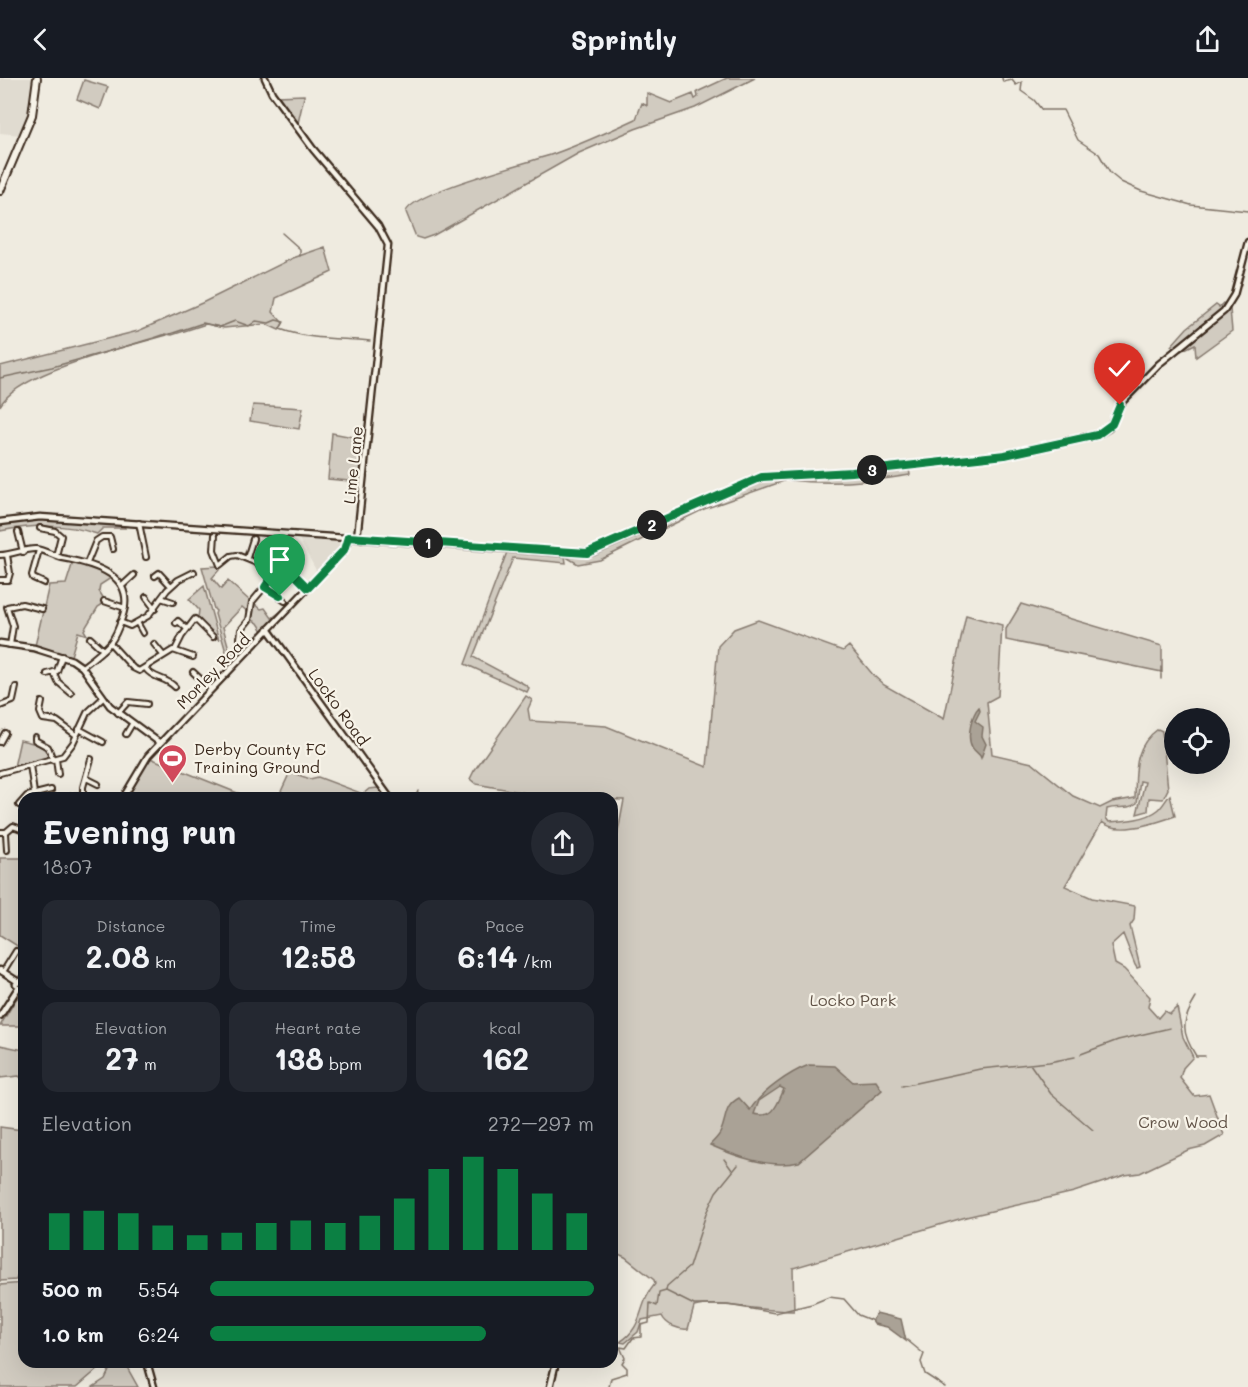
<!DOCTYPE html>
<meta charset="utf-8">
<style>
:root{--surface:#171b24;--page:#242831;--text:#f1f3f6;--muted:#9ea1a6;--accent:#0b8043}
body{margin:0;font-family:Mali,sans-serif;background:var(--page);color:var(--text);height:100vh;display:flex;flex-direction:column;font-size:22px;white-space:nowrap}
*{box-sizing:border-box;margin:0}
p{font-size:20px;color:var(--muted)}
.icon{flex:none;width:33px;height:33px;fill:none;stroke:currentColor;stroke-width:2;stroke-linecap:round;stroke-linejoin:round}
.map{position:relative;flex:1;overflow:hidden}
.side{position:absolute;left:18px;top:714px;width:600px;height:576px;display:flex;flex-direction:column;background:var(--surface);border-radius:18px;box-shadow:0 6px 24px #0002}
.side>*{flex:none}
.fabs{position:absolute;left:1164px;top:630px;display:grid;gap:12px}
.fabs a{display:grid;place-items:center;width:66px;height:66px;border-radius:50%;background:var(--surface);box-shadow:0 6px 24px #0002;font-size:30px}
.pin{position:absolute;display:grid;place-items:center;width:51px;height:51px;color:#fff;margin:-62px -26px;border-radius:50% 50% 50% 0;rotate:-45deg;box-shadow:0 0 6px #0007}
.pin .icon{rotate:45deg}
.km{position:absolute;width:30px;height:30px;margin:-15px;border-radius:50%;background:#222;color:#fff;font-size:16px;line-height:30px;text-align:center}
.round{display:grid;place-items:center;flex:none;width:63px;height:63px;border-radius:32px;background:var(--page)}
.summary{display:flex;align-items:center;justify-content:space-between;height:102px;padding:0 24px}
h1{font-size:33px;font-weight:700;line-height:45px}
.figures{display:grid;grid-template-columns:repeat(3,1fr);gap:9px;height:102px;padding:6px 24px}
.figures div{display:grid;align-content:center;border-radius:15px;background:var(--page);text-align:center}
.figures b{font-size:30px;font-weight:700}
.figures small{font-size:16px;font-weight:400}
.figures p{font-size:16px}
.chart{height:168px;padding:12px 24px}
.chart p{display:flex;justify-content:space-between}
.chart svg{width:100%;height:108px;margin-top:6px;stroke:var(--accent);stroke-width:6}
ul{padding:0 24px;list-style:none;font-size:20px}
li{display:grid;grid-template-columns:96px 72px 1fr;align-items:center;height:45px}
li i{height:15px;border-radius:8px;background:var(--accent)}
header{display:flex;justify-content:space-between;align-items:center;height:78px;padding:0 24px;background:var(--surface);font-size:27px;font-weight:700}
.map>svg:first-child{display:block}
.built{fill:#e0dbd0}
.green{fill:#d1cbc0;stroke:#867a6f;stroke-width:1.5}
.water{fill:#aaa296;stroke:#7e7266;stroke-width:1.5;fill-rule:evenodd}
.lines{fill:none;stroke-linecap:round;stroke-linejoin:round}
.stream{stroke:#7e7266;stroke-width:1.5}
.minor-casing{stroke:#3b2a1e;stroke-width:8}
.tertiary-casing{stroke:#3b2a1e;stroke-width:9}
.primary-casing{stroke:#3b2a1e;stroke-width:10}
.minor{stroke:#f7f3e8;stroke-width:4}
.tertiary{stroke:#f7f3e8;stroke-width:4.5}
.primary{stroke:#f7f3e8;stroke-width:6}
.route-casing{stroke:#fff;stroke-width:12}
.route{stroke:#0b8043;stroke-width:8}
.labels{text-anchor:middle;stroke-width:4.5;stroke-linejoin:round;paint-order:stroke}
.street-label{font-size:16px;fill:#3b2a1e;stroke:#f7f3e8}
.poi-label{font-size:16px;fill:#3b2a1e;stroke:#f7f3e8;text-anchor:start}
.park-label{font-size:16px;fill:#605246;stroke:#f7f3e8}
</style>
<header><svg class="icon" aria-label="back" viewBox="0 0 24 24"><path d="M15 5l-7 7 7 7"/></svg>Sprintly<svg class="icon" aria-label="share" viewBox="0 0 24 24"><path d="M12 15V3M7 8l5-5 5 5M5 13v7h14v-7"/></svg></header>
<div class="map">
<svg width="1248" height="1309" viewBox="0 0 1248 1309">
<rect width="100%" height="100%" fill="#efebe0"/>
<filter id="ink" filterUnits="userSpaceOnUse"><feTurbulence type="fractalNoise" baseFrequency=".0167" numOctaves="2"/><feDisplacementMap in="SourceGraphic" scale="12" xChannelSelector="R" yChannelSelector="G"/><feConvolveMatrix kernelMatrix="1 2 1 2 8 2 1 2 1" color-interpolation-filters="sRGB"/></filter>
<g filter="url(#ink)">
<path class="built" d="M0,0H33L32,22L21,57L0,55Z
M298,459L338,461L342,468L318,496Z"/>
<path class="green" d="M727,0H755L695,30L635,51L579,75L434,157L423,161L416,159L406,134C411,114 532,84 556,75C584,65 610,53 636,41L642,25L647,28V15L671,25L693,16L695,21L698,19L697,14Z
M84,2L108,9L100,31L77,21Z
M304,17V19L298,45L277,18Z
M325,169L332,194L276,220L273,234L283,245L279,252L266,246L224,250L206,246L172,257L166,256C126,270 19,293 0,328V288L138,253L202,225L293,180Z
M1223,225L1230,231L1232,253L1196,279L1195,266L1181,273L1171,268L1187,250L1216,227L1219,229Z
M253,327L303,330L299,351L250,343Z
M332,355L364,361L360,404L328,401Z
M909,391L910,397C869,404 830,407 788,402L789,399L856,397Z
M785,399L784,403L704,431L600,482L578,486L568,480C575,477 590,478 599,474C653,452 728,405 785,399Z
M25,441L123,446L125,450H103L97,456C65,445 33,447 0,453V445Z
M507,474L565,478L566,485L513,480L473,579L524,606L529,610L527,614L465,586Z
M73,484L98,492L111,500L100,507L99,513L104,521L103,526L98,529L84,552L87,557L78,554L71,578L35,568L49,507L66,506Z
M218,488L219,492L212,500L221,511L228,503L250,523L249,535L242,529L223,549L229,571L242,574L230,588L215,536L216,533L214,531L202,489Z
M204,508L219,562L198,540L199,532L189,521Z
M254,525L261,531L265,530L272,540L284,531L263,553L258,545L251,541Z
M1021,526L1162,568V594L1006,562V551Z
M966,537L1002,547L998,618L987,624L992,676L1032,685L1073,718L1100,730L1112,724L1135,720C1136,693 1133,669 1158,651L1162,653L1168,711L1163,721L1149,720L1148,733L1137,736L1145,704L1140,703L1137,725C1126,733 1118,727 1107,731L1106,740L1109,744C1123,743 1146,742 1158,732C1163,728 1166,721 1170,717L1175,738C1156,745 1118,758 1102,744L1065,808L1092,820L1135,828L1134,842L1130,848L1140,889L1137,890L1135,887L1123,856L1111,867L1115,886L1124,891L1150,919L1148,929L1158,940L1164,933L1170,936L1177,929L1183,959L1193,979L1183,990L1180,1000L1194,1018L1209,1016L1224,1057L1205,1068L1188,1072L1140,1095L1125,1097L1074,1114L966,1139L793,1190L794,1233C763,1234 720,1222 694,1229L688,1251C679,1252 666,1247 662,1238L642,1242L638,1254L625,1265L620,1264C645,1248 637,1227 655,1206L654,1202L625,1179L612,1173V786L624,722L555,720L476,706L470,701L474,693L526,618L532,622L528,631L530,643L606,648L707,689L718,568L734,551L758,542L843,573L849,568L874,598L884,607L944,641Z
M20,662C34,665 45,666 50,681L14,689Z
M150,680L250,720H125L139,692Z
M290,694L310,701L318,699L363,716L369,711L378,710L386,720H278Z
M0,780H24V866L22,871L0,857Z
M23,917L24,948H0L16,921Z
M0,967L24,972V1003L19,998L0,1000Z
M0,1049L22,1052L24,1202L17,1199L16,1202L0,1203Z
M24,1205V1284H106L77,1309H0V1207Z
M113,1284H124L138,1309H93L105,1301Z"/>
<path class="water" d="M979,629L980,633L975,643L983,649L982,658L986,666L981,680C979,674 975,675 972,669C966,659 972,636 979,629Z
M809,987L835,988L853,1004L876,1003L882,1012L799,1084C769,1091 735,1078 710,1067C713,1063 719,1059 721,1053C727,1039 724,1028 739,1020L750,1032C761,1014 790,994 809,987ZM780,1009L784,1011C777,1027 774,1041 754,1036L759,1023Z
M876,1235L901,1241L906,1263L887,1249L874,1246L872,1243Z"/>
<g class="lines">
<path class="stream" d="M1002,0L1003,4L1012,2L1016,7L1022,4L1021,13L1034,22L1042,32H1063L1078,62L1099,76L1110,95L1121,104L1141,113L1191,127L1248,133
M282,155L300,171V178
M170,256L203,245L220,249L235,243L249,248L256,243L269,245L276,242L284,244L280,251C310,262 338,260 370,263
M0,300L52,289L167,257
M1161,595V589
M1161,596V601
M415,720L418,713
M1196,920C1181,944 1181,954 1196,978H1205
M1081,976L1118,962L1170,950
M1030,986L1051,1016L1093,1052
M902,1008L980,991L1049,984L1075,979
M724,1081L732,1092
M666,1213L694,1227H728L775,1235L812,1226L829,1219L844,1221L858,1237L873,1243
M907,1262L924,1276L921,1284L925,1296L945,1309
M609,1309L611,1300L627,1295V1290L622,1285L625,1280L620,1269L626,1270L633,1260L641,1259V1247L649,1245L650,1225L657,1228L659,1215L666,1213L667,1208L689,1189L707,1133L716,1114L738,1087"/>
<defs>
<path id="minor" d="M139,445L146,479
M40,450L55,453L61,458L56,478
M18,454L23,474
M215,457L214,472L220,487L231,478L237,477L259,486L282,488L308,510
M280,466L289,469L293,474L286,489
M39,472L32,497L33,500L44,505
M0,477C11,477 27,470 36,471C45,472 53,478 62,480C94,486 138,497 122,540C119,549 116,558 110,565C102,574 91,582 82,589
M247,480L253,461
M87,485L96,463L102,459H110L113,471
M155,498L159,495L171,508
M0,502H8L10,495L7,477
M122,508L134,497
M265,509L285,523
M146,519L155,531
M161,520L173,524
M104,523L125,530
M120,544L130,548L148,538L167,512L178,502L194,494
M176,545L178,543L186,550
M138,546L143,555
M90,560L103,572
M240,560L241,552L249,542L252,524L268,505L273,486
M110,565L133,590L139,593L173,572L193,579
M154,566L163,577
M10,567L13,548L7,529L22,526L42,531
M175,572L182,558L195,541L213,559
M146,591C153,601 166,599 175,609
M193,594L211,611
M54,595L58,604L71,615
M47,596L57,593L62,578
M42,624L40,634L43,641L57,643L76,657
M0,628L13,623L16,609
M118,635L128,624L147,626
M79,651L103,664
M126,656L132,646
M35,659V662L48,669L53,682
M0,664L5,655
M56,681L58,696
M30,687L34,715
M0,695L63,678L73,665L87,635L103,620
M86,700L98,706
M73,718L83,717
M83,720V709L91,681
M19,727L27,718L51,712
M0,754H6L13,748L24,752
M6,755L7,772
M3,894L16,873"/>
<path id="tertiary" d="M265,0L272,15L313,71L378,148L388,167L357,460
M0,444L40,439L567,475L593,474L762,399L852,394L1005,377L1097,357L1109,350L1122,324L1159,286L1224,233L1234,217L1248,164
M268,551L390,720
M0,565L34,570L72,582L82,589L110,628L160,665
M123,720L148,678L344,472L349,459
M0,892L17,903
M16,906L24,900
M0,938L18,910
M147,1284L154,1309
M550,1309L556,1284"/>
<path id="primary" d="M0,113L32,37L37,0"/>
</defs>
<use href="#minor" class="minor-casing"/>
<use href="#tertiary" class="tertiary-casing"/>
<use href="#primary" class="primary-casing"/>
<use href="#minor" class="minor"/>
<use href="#tertiary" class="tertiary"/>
<use href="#primary" class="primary"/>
</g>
</g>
<g class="lines" filter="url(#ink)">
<defs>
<path id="route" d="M280,518L265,509L271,500L273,486L289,491L308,510L344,472L348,459L587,475L762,399L852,394L1005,377L1097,357L1112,346L1120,327"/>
</defs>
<use href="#route" class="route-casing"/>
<use href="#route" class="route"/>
</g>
<defs>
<symbol id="stadium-pin" viewBox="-11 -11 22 30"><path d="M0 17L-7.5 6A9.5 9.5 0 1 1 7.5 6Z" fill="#d1495b" stroke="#f7f3e8"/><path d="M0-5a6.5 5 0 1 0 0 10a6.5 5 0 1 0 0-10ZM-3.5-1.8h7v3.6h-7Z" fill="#fff"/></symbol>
</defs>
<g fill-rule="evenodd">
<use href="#stadium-pin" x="156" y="664" width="33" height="45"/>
</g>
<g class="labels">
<g class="street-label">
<text transform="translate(353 387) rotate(-84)" y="6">Lime Lane</text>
<text transform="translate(213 593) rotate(-46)" y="6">Morley Road</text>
<text transform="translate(339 629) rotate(54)" y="6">Locko Road</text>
</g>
<g class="poi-label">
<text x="194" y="677">Derby County FC<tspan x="194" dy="18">Training Ground</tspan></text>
</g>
<g class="park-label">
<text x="853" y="928">Locko Park</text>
<text x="1183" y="1050">Crow Wood</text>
</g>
</g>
</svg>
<div class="fabs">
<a><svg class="icon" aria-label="locate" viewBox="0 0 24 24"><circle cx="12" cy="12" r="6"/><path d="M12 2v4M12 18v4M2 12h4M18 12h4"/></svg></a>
</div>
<div class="pin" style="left:280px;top:518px;background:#1e9e55"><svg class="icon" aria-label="arrive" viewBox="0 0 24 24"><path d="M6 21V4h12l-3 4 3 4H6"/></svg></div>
<div class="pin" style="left:1120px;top:327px;background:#d93025"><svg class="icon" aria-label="check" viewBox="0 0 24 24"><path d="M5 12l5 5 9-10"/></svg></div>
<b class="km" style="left:428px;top:465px">1</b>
<b class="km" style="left:652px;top:447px">2</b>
<b class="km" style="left:872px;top:392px">3</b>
<section class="side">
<div class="summary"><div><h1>Evening run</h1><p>18:07</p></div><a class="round"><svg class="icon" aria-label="share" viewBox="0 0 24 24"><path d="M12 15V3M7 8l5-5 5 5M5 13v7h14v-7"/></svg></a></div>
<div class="figures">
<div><p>Distance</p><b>2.08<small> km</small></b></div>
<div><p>Time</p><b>12:58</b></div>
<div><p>Pace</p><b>6:14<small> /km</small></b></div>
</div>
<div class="figures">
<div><p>Elevation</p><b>27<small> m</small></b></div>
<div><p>Heart rate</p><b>138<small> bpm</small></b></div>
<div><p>kcal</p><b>162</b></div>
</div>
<div class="chart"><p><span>Elevation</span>272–297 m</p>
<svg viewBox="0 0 160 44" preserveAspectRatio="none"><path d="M5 44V29M15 44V28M25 44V29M35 44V34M45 44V38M55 44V37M65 44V33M75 44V32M85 44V33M95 44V30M105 44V23M115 44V11M125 44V6M135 44V11M145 44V21M155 44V29"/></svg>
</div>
<ul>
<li><b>500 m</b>5:54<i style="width:100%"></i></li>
<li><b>1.0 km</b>6:24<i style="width:72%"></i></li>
</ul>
</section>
</div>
